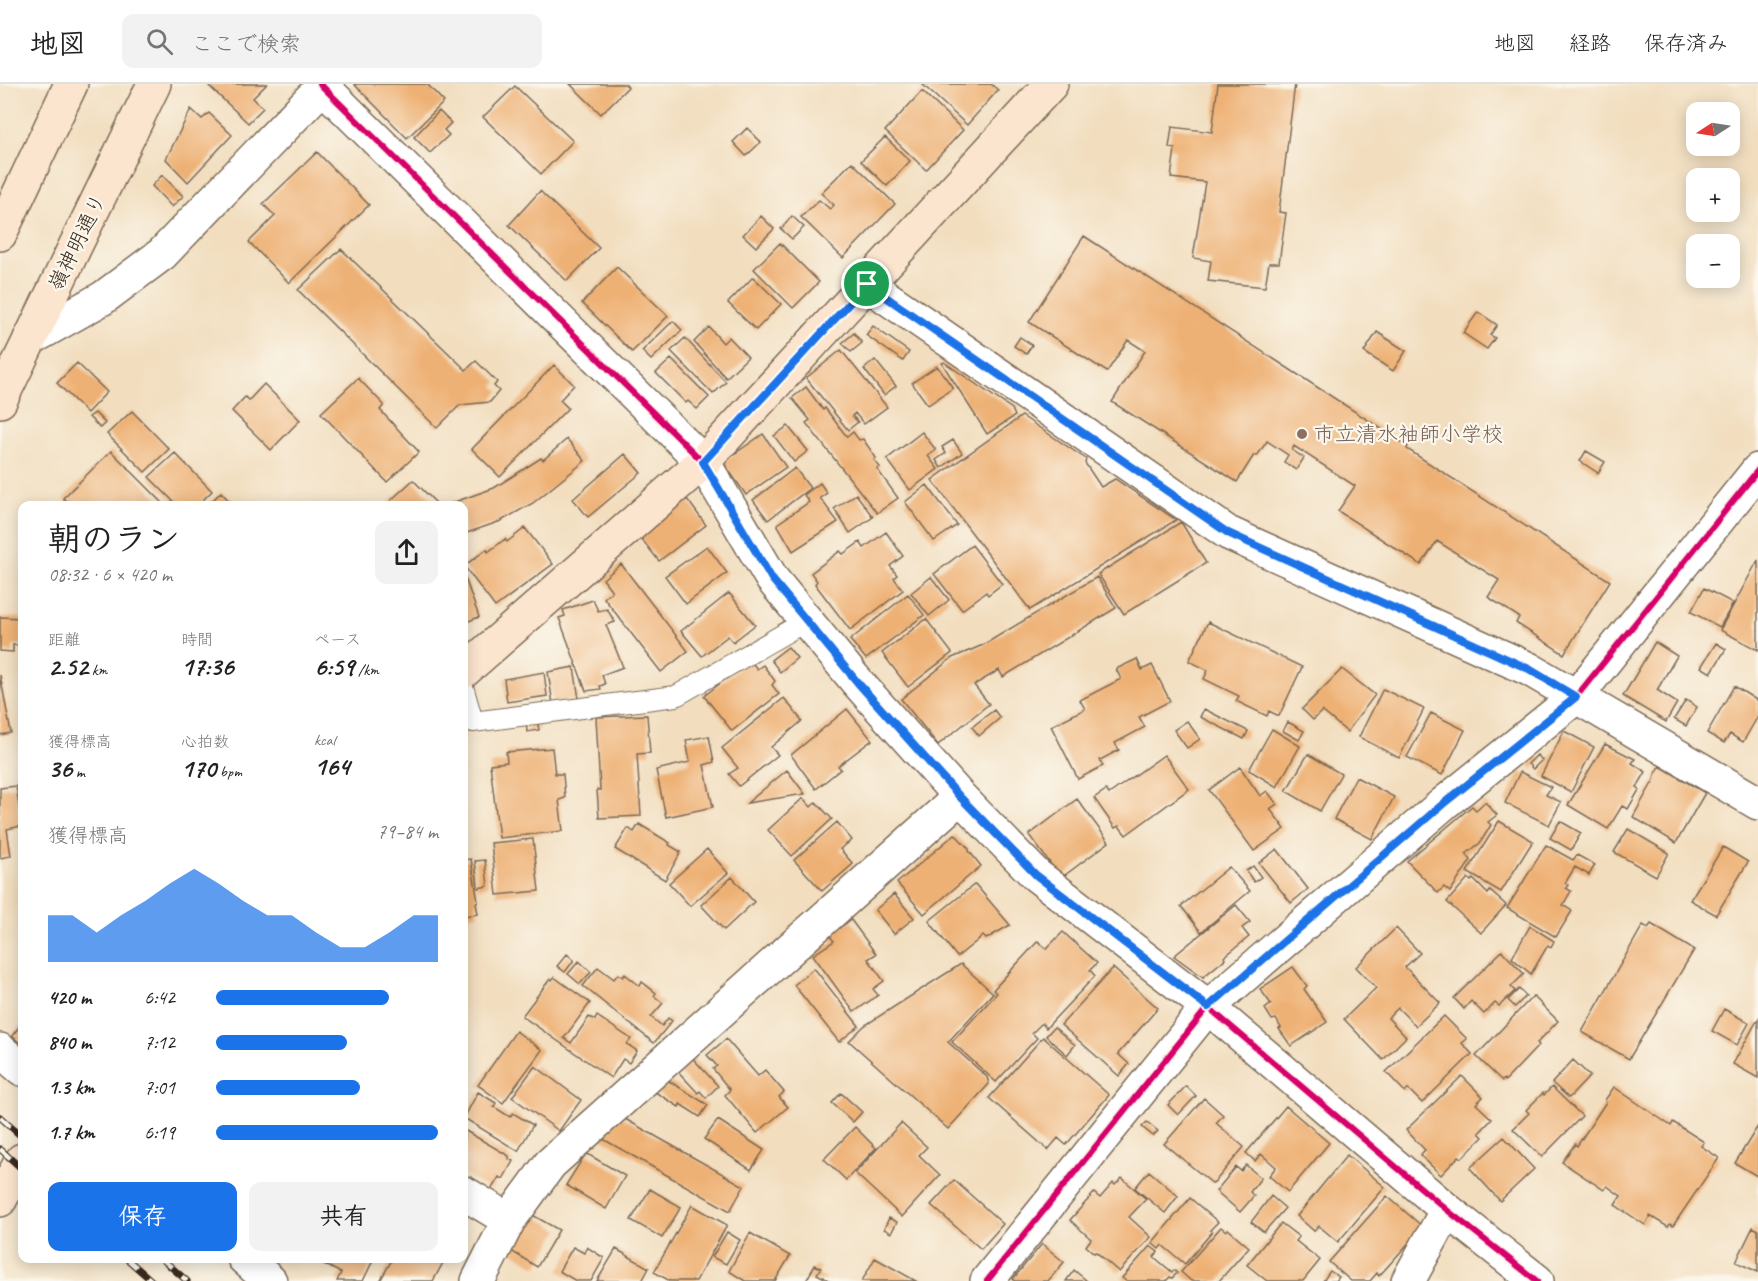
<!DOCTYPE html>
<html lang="ja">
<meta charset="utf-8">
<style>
:root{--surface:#fff;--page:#f2f2f2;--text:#222;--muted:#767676;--line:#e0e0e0;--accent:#1a73e8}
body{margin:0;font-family:Caveat,"Klee One",sans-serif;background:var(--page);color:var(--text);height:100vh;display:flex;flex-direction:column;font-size:22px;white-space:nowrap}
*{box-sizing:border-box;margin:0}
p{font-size:20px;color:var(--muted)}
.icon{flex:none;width:33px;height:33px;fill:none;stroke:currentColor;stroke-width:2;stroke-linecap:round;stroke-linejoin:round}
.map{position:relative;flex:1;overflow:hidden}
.side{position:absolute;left:18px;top:417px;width:450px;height:762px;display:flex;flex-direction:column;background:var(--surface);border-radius:12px;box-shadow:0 3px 15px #0003}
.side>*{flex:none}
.needle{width:39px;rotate:258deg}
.tools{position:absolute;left:1686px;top:18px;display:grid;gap:12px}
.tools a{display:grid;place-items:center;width:54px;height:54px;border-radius:12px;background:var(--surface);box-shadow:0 3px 15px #0003;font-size:30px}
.pin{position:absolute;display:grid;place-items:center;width:51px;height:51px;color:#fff;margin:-26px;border:3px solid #fff;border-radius:50%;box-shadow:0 2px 6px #0007}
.round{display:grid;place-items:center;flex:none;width:63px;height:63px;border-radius:12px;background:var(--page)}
.headline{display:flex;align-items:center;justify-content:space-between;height:102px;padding:0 30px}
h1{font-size:33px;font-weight:700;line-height:45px}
.metrics{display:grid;grid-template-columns:repeat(3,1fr);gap:9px;height:102px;padding:6px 30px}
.metrics div{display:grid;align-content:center}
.metrics b{font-size:26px;font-weight:700}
.metrics small{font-size:16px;font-weight:400}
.metrics p{font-size:16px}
.chart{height:168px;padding:12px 30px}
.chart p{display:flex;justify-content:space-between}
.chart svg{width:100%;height:108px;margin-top:6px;fill:var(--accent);opacity:.7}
.primary-button{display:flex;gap:12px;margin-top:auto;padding:12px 30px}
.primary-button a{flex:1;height:69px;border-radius:12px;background:var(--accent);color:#fff;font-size:24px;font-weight:700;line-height:69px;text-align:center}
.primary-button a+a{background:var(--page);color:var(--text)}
ul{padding:0 30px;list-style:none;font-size:20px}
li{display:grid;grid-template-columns:96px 72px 1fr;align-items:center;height:45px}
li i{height:15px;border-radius:8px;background:var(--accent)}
header{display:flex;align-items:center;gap:36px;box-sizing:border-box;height:84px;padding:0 30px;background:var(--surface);border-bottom:2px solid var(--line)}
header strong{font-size:28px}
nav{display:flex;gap:33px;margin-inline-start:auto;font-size:21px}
.search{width:420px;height:54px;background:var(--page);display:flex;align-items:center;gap:15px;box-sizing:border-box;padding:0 21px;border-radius:12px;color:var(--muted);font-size:22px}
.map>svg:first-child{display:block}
.building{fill:#eeb175}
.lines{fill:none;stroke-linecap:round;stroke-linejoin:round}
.lane-casing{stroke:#7b6956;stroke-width:22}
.street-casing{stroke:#7b6956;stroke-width:36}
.secondary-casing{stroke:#7b6956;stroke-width:36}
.lane{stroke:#fff;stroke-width:20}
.street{stroke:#fff;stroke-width:33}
.secondary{stroke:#fce5cf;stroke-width:33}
.rail-casing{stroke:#3b2a1e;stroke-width:7}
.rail{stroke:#fbf7ec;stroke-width:4.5;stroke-dasharray:14;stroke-linecap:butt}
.cycleway-casing{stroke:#fbf7ec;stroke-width:10}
.cycleway{stroke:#d6006c;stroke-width:6}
.route-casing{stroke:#fff;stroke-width:12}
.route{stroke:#1a73e8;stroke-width:8}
.education-dot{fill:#8d6e63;stroke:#fbf7ec;stroke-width:2}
.labels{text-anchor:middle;stroke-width:4.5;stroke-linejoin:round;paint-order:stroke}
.street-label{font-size:21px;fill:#3b2a1e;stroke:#fbf7ec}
.education-label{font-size:21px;fill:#785e54;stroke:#fbf7ec;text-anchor:start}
</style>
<header>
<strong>地図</strong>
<div class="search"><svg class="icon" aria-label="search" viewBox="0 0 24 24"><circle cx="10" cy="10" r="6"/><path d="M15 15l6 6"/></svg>ここで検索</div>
<nav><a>地図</a><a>経路</a><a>保存済み</a></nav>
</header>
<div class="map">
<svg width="1758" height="1197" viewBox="0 0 1758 1197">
<rect width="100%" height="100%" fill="#fbf7ec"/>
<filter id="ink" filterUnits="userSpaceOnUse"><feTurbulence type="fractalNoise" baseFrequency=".0167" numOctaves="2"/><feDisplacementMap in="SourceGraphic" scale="12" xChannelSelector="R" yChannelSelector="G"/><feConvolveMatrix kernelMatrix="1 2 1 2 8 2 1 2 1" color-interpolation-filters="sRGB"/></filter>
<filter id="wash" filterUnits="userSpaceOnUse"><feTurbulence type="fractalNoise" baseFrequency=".008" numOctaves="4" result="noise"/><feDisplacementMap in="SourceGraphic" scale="24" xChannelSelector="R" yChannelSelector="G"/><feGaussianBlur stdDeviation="1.35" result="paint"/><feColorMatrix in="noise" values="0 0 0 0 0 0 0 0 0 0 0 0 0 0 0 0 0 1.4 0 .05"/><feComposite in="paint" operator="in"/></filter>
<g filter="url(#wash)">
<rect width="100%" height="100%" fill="#f2debf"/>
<g id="blocks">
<path class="building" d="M211,0H267L253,14L263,24L248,39L209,2Z
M354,0H427L444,18L407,54Z
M570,0H625L628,3L601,30Z
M922,0H991L998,6L967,41Z
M1218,0H1295L1279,128L1286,129L1279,179H1269L1265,203L1208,197L1211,177L1193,174L1205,98L1171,94L1175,65L1169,64L1172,43L1212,48Z
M515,2L573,57L541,90L483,33Z
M922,7L963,46L926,86L885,47Z
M191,25L202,35L209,29L232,51L188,98L166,75Z
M439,27L451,39L444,46L449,51L430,69L414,53Z
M747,44L761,58L746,72L733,58Z
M885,53L910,77L887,102L861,77Z
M317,68L369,121L289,199L249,158L275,132L263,120Z
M852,78L895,120L843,174L801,133L819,116L830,125L834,121L821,109Z
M162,91L183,112L172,123L152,102Z
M540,107L599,164L567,197L509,141Z
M761,132L774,145L756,163L743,151Z
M792,132L804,143L792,155L781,145Z
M1084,152L1408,362L1407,365L1610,497L1564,570L1516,539L1519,533L1488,513L1499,496L1437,457L1421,481L1338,427L1355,402L1294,362L1292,366L1304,374L1296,386L1284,378L1288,371L1267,357L1257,372L1254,371L1237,398L1112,318L1145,267L1128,256L1107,288L1029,238Z
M780,159L819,198L793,224L754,185Z
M341,165L466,286L476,277L497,298L494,302L499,307L490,318L460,321L437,344L298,206Z
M617,183L668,232L632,268L582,219Z
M753,193L781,220L756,246L728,219Z
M1478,228L1497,241L1490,251L1495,254L1487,265L1463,249Z
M673,237L682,246L651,276L642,267Z
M873,242L909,268L903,277L866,251Z
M709,243L723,259L729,253L748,273L726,294L694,258Z
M1377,248L1406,267L1393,287L1364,268Z
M854,249L862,259L851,268L842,259Z
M1020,253L1032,261L1026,270L1014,262Z
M685,254L726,298L713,310L671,267Z
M841,266L887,323L864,340L855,329L852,332L858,338L848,346L806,294Z
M671,275L709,313L697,325L688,317L686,319L656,289Z
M875,276L896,302L884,311L864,285Z
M944,278L1012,325L1015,332L987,350L942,279Z
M77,279L107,308L87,329L57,299Z
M554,281L574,301L560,316L568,324L500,393L472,365Z
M937,282L953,304L928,321L912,299Z
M358,294L384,321L380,326L419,368L387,398L321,329Z
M264,300L300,336L271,366L232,327L245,313L249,316Z
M806,303L823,326L825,324L847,353L853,348L859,356L863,355L876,374L874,376L880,383L877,385L898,414L877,429L806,339L810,336L792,314Z
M132,327L169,365L145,388L107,350Z
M95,329L105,339L100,344L89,333Z
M1022,332L1086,375L1085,379L1101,403L1115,395L1176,436L1030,526L932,396Z
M788,342L808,367L794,378L774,352Z
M922,348L936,366L928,372L938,385L910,406L887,375Z
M763,350L786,383L746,411L723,378Z
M567,355L585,377L533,419L501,437L464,450V422L446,421L494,404L541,374L543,376Z
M953,356L962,369L941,384L936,376L946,369L942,363Z
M111,367L166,422H70L63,414Z
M1586,367L1605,378L1598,389L1580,377Z
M175,369L212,407L197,422H178L149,393Z
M625,370L641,389L588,433L573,415Z
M795,384L810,404L768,436L753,416Z
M413,396L439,422H394L390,417Z
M820,399L827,409L820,414L838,438L793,467L777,440L809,418L804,411Z
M927,401L957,441L934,457L905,418Z
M221,408L234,422H207Z
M856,410L873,433L850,449L834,425Z
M687,415L706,441L659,477L639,452Z
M1181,438L1206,479L1124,530L1098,490Z
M525,444L553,480L495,523L464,482L487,465L488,468L505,455L507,458Z
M886,448L903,472L890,482L897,491L894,494L903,506L850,546L815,500L817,497L811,489L840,467L843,470L860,458L864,464Z
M972,461L1002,500L988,511L986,508L962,526L934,490Z
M707,462L727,489L686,520L665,492Z
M1758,476V566L1720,546Z
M621,480L688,567L661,588L604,514L612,507L603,495Z
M464,491L479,533L464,539Z
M931,493L949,516L929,532L911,509Z
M1097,493L1116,524L1003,593L999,586L974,601L989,620L938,661L901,615L952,574L983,561Z
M1704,504L1733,519L1720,543L1691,528Z
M729,509L755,541L733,558L728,552L702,572L681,547Z
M908,510L924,531L866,575L850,556Z
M593,516L598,527L607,525L615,538L606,541L623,583L602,591L605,600L600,602L601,605L586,607L559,534L565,532L563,526Z
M0,533L22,534V561H13V568L0,567Z
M926,535L952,569L908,603L882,569Z
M1208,538L1302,583L1279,632L1269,627L1267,632L1236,617L1239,612L1204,595L1208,586L1189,577Z
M1655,558L1677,572L1657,606L1677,619L1666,638L1623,612Z
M1716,559L1726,565L1711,589L1701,583Z
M788,563L797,574L780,588L771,576Z
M1137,575L1142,586L1152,581L1170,617L1139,633L1145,643L1115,659L1119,666L1100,676L1103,682L1078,695L1051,642L1085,625L1080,616L1121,595L1116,585Z
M750,576L757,585L763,581L775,597L772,601L779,610L732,647L704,612Z
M574,583L579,615L553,620L548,588Z
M1342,585L1375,611L1347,648L1322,627L1313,636L1302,625Z
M544,588L547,612L507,618L504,595Z
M0,591L11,649L0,651Z
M1734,602L1758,617V632L1743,658L1730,650L1724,659L1707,649Z
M1383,605L1424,625L1399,674L1359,653Z
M784,614L802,637L771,663L778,671L739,702L729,690L738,684L722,664Z
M1686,616L1697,623L1686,642L1674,635Z
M847,625L872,656L838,682L841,685L816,705L791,671Z
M1204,625L1248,647L1244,655L1200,633Z
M994,626L1000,634L979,652L972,643Z
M1431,629L1465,646L1442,691L1407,673Z
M647,631L650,669L637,670L641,732L599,734L597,706H600L596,633Z
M537,635L539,646L527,648L526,636Z
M1187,637L1200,655L1187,664L1174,646Z
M1288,638L1304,647L1299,656L1283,647Z
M1272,645L1300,662L1277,703L1249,686Z
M1564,647L1594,663L1571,708L1541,692Z
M709,652L714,678L704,681L713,723L666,733L656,686L690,678L686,656Z
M1605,660L1635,675L1632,679L1646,688L1637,703L1639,706L1628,725L1622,722L1608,745L1568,721Z
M552,664L555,690H563L565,714L559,716L563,747L499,754L490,680L507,678L506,668Z
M1308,670L1341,690L1320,727L1286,707Z
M1164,671L1189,705L1126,751L1119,742L1115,744L1094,714L1106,706L1109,710Z
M1537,671L1542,676L1533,685L1528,680Z
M1660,682L1705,709L1676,759L1633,733L1655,694L1654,693Z
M1240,683L1260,712L1267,707L1277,720L1270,725L1285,745L1254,767L1209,706Z
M787,686L805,710L747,719Z
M1520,688L1551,703L1546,711L1561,718L1549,741L1505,719Z
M1356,693L1394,713L1372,755L1334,735Z
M16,702L22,742L7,745L11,772L0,774V704Z
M803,714L811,723L816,718L832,735L792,772L768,746Z
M1077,715L1109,758L1061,794L1029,751Z
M1485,718L1497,731L1488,738L1491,741L1480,759L1466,770L1471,776L1450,808L1444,803L1438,809L1407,777L1472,722L1476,726Z
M1499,737L1533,757L1501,808L1467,788Z
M1560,737L1581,749L1571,766L1550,754Z
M837,738L852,756L840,765L853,780L822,807L794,776Z
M639,740L670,759L669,761L681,768L665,796L615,765L628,744L634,748Z
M1628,745L1669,769L1656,792L1614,768Z
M955,750L969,765V767L981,782L924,830L897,799Z
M533,755L539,807L497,811L491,759Z
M1546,761L1573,776L1577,771L1595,781L1589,791L1575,783L1565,799L1568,801L1566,804L1571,807L1563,821L1572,827L1556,853L1507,824Z
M1723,763L1748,778L1716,831L1690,816Z
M707,765L728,789L690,822L669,799Z
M1277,765L1308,805L1291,819L1259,779Z
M471,775L478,818L476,819L478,830L464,832V776Z
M485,776L488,802L478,804L475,777Z
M1253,782L1261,793L1254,798L1246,787Z
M1229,783L1250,807L1201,848L1181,822Z
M732,793L754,818L724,846L701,821Z
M1468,794L1471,797L1473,795L1488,810L1490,807L1506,821L1481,849L1447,818Z
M975,800L1010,841L986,855L983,852L957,873L929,837Z
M894,810L914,834L894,850L875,826Z
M1236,821L1250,838L1242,844L1249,853L1224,873L1225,875L1203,893L1174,872Z
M851,836L876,870L868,875L884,897L873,905L878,911L854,928L813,871L834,857L829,851Z
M1651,840L1694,866L1629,975L1582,948L1643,841L1648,844Z
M1530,842L1554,857L1551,863L1548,861L1531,890L1512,874Z
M1396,844L1420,869L1405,883L1440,919L1416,942L1398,924L1388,934L1406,953L1383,976L1344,935L1376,904L1356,883Z
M1063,848L1097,879L1090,886L1095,892L1046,944L1042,939L1032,949L1037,954L996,998L952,958L997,909L993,906L1038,857L1046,865Z
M1502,867L1524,890L1511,903L1515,907L1499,922L1495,919L1484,930L1471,917L1464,925L1454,914Z
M567,870L574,876L565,888L557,882Z
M579,877L591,888L580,900L568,890Z
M961,880L993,909L948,958L987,993L989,1000L948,1045L849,957L864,942Z
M598,883L614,895L618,890L623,893L625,890L640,902L642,898L656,909L654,912L663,919L651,933L662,942L668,934L672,937L654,959L583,902Z
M1293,883L1307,902L1304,905L1327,938L1291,962L1279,945L1281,944L1276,935L1272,936L1265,925L1271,920L1260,905Z
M814,884L859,942L839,958L794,901Z
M1113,884L1158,924L1118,970L1129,980L1119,992L1061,941Z
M554,893L590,919L564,954L571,959L589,933L595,936L597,932L631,955L627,960L637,967L629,979L623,975L611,994L522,932L550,895L552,896Z
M1519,905L1526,912L1515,923L1508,916Z
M1533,912L1558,937L1539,957L1537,959L1539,961L1505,997L1504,995L1502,997L1476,972Z
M1724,925L1749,939L1737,961L1712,947Z
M1444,932L1467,955L1462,959L1472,970L1422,1019L1408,1005L1405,1008L1386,988Z
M1758,935V994L1733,980Z
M22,939V961L12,952Z
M1054,943L1075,961L1067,971L1046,952Z
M516,947L542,966L503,1019L478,1001Z
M1043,953L1109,1011L1066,1061L1058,1054L1048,1066L989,1014Z
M726,955L758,992L765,986L784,1008L779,1013L788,1023L757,1049L725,1011L730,1006L713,985L717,982L707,971Z
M688,969L718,1002L706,1014L700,1007L698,1009L673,982Z
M1573,976L1590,992L1569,1014L1552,999Z
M535,982L581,1016L559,1047L512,1013Z
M661,992L708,1021L700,1033L680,1020L679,1023L652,1006Z
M1462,992L1483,1013L1476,1020L1492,1035L1479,1049L1483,1053L1462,1074L1459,1072L1441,1091L1420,1071L1425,1066L1406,1046Z
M1186,1002L1196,1012L1178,1031L1168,1021Z
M1552,1003L1582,1032L1542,1073L1513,1045L1529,1029L1526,1026L1543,1009L1544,1011Z
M1614,1003L1671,1042L1673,1038L1704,1058L1701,1062L1719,1074L1673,1142L1670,1140L1668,1143L1650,1132L1645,1141L1615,1121L1621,1112L1607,1102L1604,1106L1562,1078L1575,1060L1577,1062L1606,1018L1605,1016Z
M478,1008L496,1019L494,1023L510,1033L513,1029L533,1041L518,1067L464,1034Z
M841,1009L862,1028L853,1038L832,1019Z
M1204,1014L1223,1031L1216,1039L1244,1063L1213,1100L1164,1060Z
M1286,1022L1329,1059L1288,1108L1269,1092L1276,1083L1261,1070L1255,1077L1246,1069Z
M618,1031L744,1102L730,1127L596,1051Z
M718,1036L764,1066L751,1086L704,1055Z
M1147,1038L1158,1047L1153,1052L1142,1043Z
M901,1039L927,1063L919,1071L940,1091L902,1133L855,1089Z
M1758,1042V1091L1757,1092L1735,1079Z
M855,1043L876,1064L846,1096L824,1075Z
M464,1046L509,1072V1075L513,1077L503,1095L499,1093L491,1106L464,1091Z
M1504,1053L1534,1085L1500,1117L1470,1084Z
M586,1069L625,1092L606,1125L566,1101Z
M1347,1071L1385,1103L1338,1158L1319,1142L1314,1147L1297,1132Z
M1246,1081L1261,1094L1250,1108L1254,1112L1240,1128L1216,1107L1236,1083L1241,1087Z
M1149,1087L1178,1112L1165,1129L1135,1104Z
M1122,1094L1146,1115L1129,1133L1151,1153L1119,1188L1096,1168L1094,1169L1086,1162L1091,1155L1070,1136L1094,1109L1100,1114L1113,1099L1115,1101Z
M954,1096L1003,1140L981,1165L931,1121Z
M650,1105L681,1123L662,1154L631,1136Z
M1271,1112L1285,1124L1264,1148L1251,1138Z
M1387,1112L1423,1143L1379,1192L1377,1189L1370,1197H1351L1329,1178Z
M1190,1114L1218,1138L1210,1146L1212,1148L1185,1180L1162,1161L1159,1165L1152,1159Z
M692,1121L727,1141L696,1197H670L654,1188Z
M529,1129L559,1146L537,1183L508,1165Z
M889,1134L897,1138L891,1149L884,1145Z
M1281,1139L1299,1153L1296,1157L1320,1176L1303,1197H1267L1247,1181Z
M1221,1143L1226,1147L1228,1145L1249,1163L1219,1197H1191L1181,1188Z
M1753,1143L1758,1146V1188L1736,1178Z
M727,1148L740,1156L726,1180L712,1173Z
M750,1149L790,1172L775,1197H745L729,1187Z
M1042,1160L1064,1178L1048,1197H1015L1013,1195Z
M1150,1162L1158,1168L1154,1173L1172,1188L1174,1186L1177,1189L1172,1194L1170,1193L1166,1197H1126L1122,1194Z
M573,1163L584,1169L587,1163L604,1174L591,1197H576L559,1187Z
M616,1165L649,1184L642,1197H597Z
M319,1174H374L363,1197H337L341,1189L318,1177Z
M393,1174H439L444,1177L433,1197H380Z
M875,1174L916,1197H862Z
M815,1181L821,1184L817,1190L830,1197H806Z
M1074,1186L1087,1197H1066Z
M1330,1187L1339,1193L1336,1197H1323Z"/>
</g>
</g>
<g filter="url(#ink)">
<use href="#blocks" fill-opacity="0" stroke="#7b6956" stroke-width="1.5"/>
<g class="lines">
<defs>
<path id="lane" d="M464,606L473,638L676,612L806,537"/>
<path id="street" d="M320,0L703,378L772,495L858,599L960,713L1036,791L1208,923L1447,1126L1537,1197
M867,200L1228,449L1529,585L1758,719
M30,255L103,214L162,170L325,0
M0,966L22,985
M464,1109L509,1136
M244,1174L270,1197
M478,1197L509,1136L550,1080L960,713
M987,1197L1208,923L1443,720L1576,613L1758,386
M1408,1197L1447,1126"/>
<path id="secondary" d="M0,150L71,0
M0,317L154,0
M464,587L703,378L1051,0
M0,1116L22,1076"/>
</defs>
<use href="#lane" class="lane-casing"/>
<use href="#street" class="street-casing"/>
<use href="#secondary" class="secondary-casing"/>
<use href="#lane" class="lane"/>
<use href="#street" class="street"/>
<use href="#secondary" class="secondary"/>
<defs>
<path id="rail" d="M0,1033L22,1053
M0,1065L22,1085
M126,1174L152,1197
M161,1174L187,1197"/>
</defs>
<use href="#rail" class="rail-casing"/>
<use href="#rail" class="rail"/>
<defs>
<path id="cycleway" d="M320,0L703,378L772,495L858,599L960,713L1036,791L1208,923L1447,1126L1537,1197
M987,1197L1208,923L1443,720L1576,613L1758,386"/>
</defs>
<use href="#cycleway" class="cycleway-casing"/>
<use href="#cycleway" class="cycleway"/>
</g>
</g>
<g class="lines" filter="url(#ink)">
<defs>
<path id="route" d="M867,200L1228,449L1529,585L1576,613L1443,720L1208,923L1036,791L960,713L858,599L772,495L703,378Z"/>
</defs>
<use href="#route" class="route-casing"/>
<use href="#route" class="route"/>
</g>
<circle class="education-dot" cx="1302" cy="350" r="6"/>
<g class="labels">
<g class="street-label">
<text transform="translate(77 158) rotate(-64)" y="7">嶺神明通り</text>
</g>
<g class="education-label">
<text x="1314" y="357">市立清水袖師小学校</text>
</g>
</g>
</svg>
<div class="tools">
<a><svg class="needle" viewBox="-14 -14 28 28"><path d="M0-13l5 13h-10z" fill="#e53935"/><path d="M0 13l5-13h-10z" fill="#767676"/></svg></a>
<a>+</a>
<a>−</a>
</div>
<div class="pin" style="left:867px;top:200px;background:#1e9e55"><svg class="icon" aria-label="arrive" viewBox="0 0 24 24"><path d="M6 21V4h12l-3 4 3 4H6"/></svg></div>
<section class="side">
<div class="headline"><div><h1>朝のラン</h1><p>08:32 · 6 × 420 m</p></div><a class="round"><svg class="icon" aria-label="share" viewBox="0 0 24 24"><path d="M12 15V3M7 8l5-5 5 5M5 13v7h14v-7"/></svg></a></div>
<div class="metrics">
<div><p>距離</p><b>2.52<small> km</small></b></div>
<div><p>時間</p><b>17:36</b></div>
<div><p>ペース</p><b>6:59<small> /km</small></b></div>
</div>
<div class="metrics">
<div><p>獲得標高</p><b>36<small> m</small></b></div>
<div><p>心拍数</p><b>170<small> bpm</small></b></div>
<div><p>kcal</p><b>164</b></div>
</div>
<div class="chart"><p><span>獲得標高</span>79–84 m</p>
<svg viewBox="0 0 160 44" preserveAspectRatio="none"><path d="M0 44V25L10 25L20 32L30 25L40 19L50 12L60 6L70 12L80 19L90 25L100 25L110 32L120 38L130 38L140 32L150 25L160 25V44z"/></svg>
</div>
<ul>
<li><b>420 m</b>6:42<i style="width:78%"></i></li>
<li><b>840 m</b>7:12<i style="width:59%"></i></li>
<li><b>1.3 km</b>7:01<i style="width:65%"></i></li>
<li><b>1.7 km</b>6:19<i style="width:100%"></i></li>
</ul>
<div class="primary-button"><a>保存</a><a>共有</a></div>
</section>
</div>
